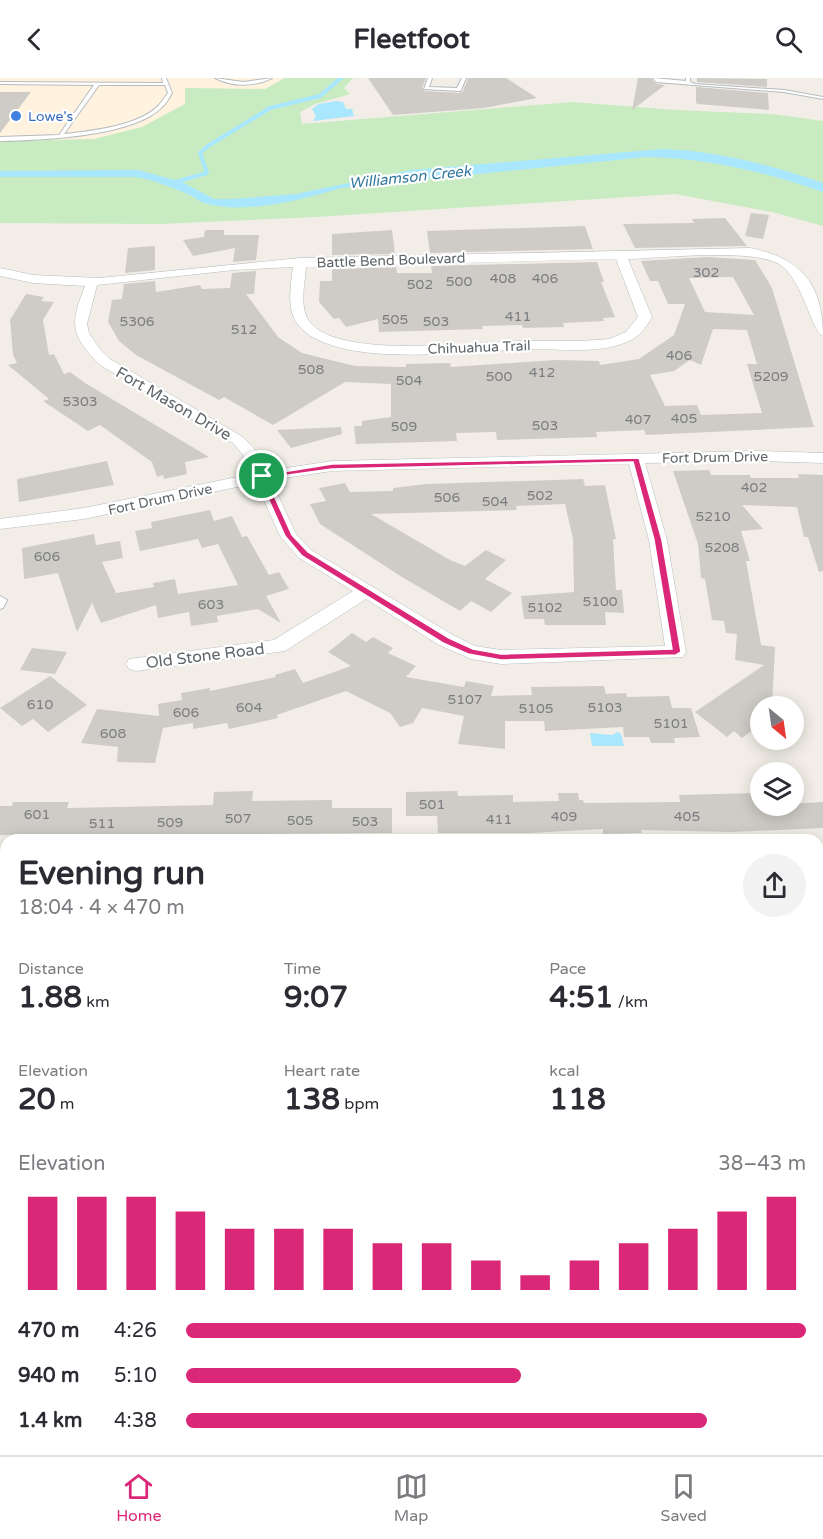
<!DOCTYPE html>
<meta charset="utf-8">
<style>
:root{--surface:#fff;--page:#f2f2f3;--text:#2b2b33;--muted:#7c7c81;--line:#e1e1e2;--accent:#db2777}
body{margin:0;font-family:"Varela Round",sans-serif;background:var(--page);color:var(--text);height:100vh;display:flex;flex-direction:column;font-size:22px;white-space:nowrap}
*{box-sizing:border-box;margin:0}
p{font-size:20px;color:var(--muted)}
.icon{flex:none;width:33px;height:33px;fill:none;stroke:currentColor;stroke-width:2;stroke-linecap:round;stroke-linejoin:round}
.map{position:relative;flex:1;overflow:hidden}
.panel{position:absolute;left:0px;top:756px;width:824px;height:621px;display:flex;flex-direction:column;background:var(--surface);border-radius:18px 18px 0 0;box-shadow:0 3px 15px #0003}
.panel>*{flex:none}
.needle{width:39px;rotate:151deg}
.buttons{position:absolute;left:750px;top:618px;display:grid;gap:12px}
.buttons a{display:grid;place-items:center;width:54px;height:54px;border-radius:50%;background:var(--surface);box-shadow:0 3px 15px #0003;font-size:30px}
.pin{position:absolute;display:grid;place-items:center;width:51px;height:51px;color:#fff;margin:-26px;border:3px solid #fff;border-radius:50%;box-shadow:0 2px 6px #0007}
.round{display:grid;place-items:center;flex:none;width:63px;height:63px;border-radius:32px;background:var(--page)}
.head{display:flex;align-items:center;justify-content:space-between;height:102px;padding:0 18px}
h1{font-size:33px;font-weight:700;line-height:45px}
.stats{display:grid;grid-template-columns:repeat(3,1fr);gap:9px;height:102px;padding:6px 18px}
.stats div{display:grid;align-content:center}
.stats b{font-size:30px;font-weight:700}
.stats small{font-size:16px;font-weight:400}
.stats p{font-size:16px}
.chart{height:168px;padding:12px 18px}
.chart p{display:flex;justify-content:space-between}
.chart svg{width:100%;height:108px;margin-top:6px;stroke:var(--accent);stroke-width:6}
ul{padding:0 18px;list-style:none;font-size:20px}
li{display:grid;grid-template-columns:96px 72px 1fr;align-items:center;height:45px}
li i{height:15px;border-radius:8px;background:var(--accent)}
header{display:flex;justify-content:space-between;align-items:center;height:78px;padding:0 18px;background:var(--surface);font-size:27px;font-weight:700}
.menu{display:flex;justify-content:space-around;align-items:center;height:84px;border-top:2px solid var(--line);background:var(--surface);font-size:16px;color:var(--muted)}
.menu a{display:grid;justify-items:center;gap:3px}
.menu .current{color:var(--accent)}
.map>svg:first-child{display:block}
.commercial{fill:#fff2de}
.green{fill:#c8ebc1}
.water{fill:#a9e7ff}
.lines{fill:none;stroke-linecap:round;stroke-linejoin:round}
.stream{stroke:#a9e7ff;stroke-width:4}
.building{fill:#cfcbc6;fill-rule:evenodd}
.service-casing{stroke:#b7bbbe;stroke-width:2}
.minor-casing{stroke:#b7bbbe;stroke-width:1}
.service{fill:#fff;fill-rule:evenodd}
.minor{fill:#fff;fill-rule:evenodd}
.route{fill:#db2777;stroke:#fff;stroke-width:1.5;fill-rule:evenodd}
.shop-dot{fill:#3f7fe0;stroke:#fff;stroke-width:2}
.labels{text-anchor:middle;stroke-width:4.5;stroke-linejoin:round;paint-order:stroke}
.far-shop-label{font-size:14px;fill:#366cbe;stroke:#fff;text-anchor:start}
.far-street-label{font-size:14px;fill:#5e6468;stroke:#fff}
.number-label{font-size:14px;fill:#7a7e80}
.far-water-label{font-size:15px;font-style:italic;fill:#3479a0;stroke:#fff}
.street-label{font-size:16px;fill:#5e6468;stroke:#fff}
</style>
<header><svg class="icon" aria-label="back" viewBox="0 0 24 24"><path d="M15 5l-7 7 7 7"/></svg>Fleetfoot<svg class="icon" aria-label="search" viewBox="0 0 24 24"><circle cx="10" cy="10" r="6"/><path d="M15 15l6 6"/></svg></header>
<div class="map">
<svg width="823" height="1377" viewBox="0 0 823 1377">
<rect width="100%" height="100%" fill="#f2eee7"/>
<path class="commercial" d="M0,0H285L265,11L185,10V26L142,49L94,61L0,63Z"/>
<path class="green" d="M285,0H353L344,10L350,16L315,26L300,34L302,46L573,24L675,32L772,36L823,43V148L772,134L675,116L316,139L160,146L0,145V63L94,61L142,49L185,26V10L265,11Z"/>
<path class="water" d="M336,23L343,24L346,31H352L354,38L313,43L316,38L312,31L319,26Z
M663,71C719,73 770,87 823,105V114C764,94 708,80 646,79L341,110C302,122 244,137 204,125C200,124 196,120 192,118C173,110 156,102 135,99H0V93L138,92L182,104L214,121H233L296,116L411,92Z
M617,654L621,656L624,668H592L590,655L612,657Z"/>
<g class="lines">
<path class="stream" d="M175,104L207,95L200,75L208,68L270,30L320,18L341,0"/>
</g>
<path class="building" d="M368,0H426L422,10L424,13L459,15L463,13L468,0H506L537,20L484,30L393,37Z
M638,0H651L656,6L665,7L632,32Z
M697,0L767,1V9L697,4Z
M696,9L768,15L769,32L698,26L696,25Z
M0,14H31L0,55Z
M751,135L769,137L763,161L745,158Z
M725,140L747,168L635,170L623,146L694,145L692,141Z
M585,148L593,171L430,175L427,153Z
M205,152H224V157H259L256,182L233,184L235,170L193,178L183,162L204,159Z
M392,152L395,176L332,177V156Z
M155,168V192L125,195L128,170Z
M707,179L755,182L772,210L814,349L646,357L644,352L596,354L597,359L497,362L496,354L456,355L457,363L356,366L354,348H362V343L391,339V306L345,304L273,347L224,319L219,322L136,277L119,263L108,244L112,222L122,221L124,206L155,203L156,214L200,207L202,211L230,210L232,195L256,193L254,216H246L278,259L302,275L355,288L406,289V286L450,285L451,289L557,282L599,283L600,287L639,281L674,257L685,226H668L658,203H650L641,183ZM733,199L754,237L705,234L689,200ZM713,251L747,252L757,286H747L762,335L701,337L697,327L665,328L650,297L674,293L690,282L701,287Z
M597,184L604,204H601L615,239L603,240L604,243L563,245L564,249L523,250L522,247L482,248L483,251L379,254L378,241L346,249L339,240L334,241L319,224L320,203H332V191L396,189L397,195H432L431,188Z
M26,216L44,219L41,223L54,224L43,242L49,277L54,276L64,296L70,294L85,305L209,379L185,384L187,396L164,401L163,397L157,399L152,384L100,347L88,353L43,323L49,321L8,287L17,285L13,277L10,242Z
M341,349L342,356L291,370L277,352Z
M107,383L114,407L19,424L17,401Z
M709,392L711,397H750L751,400H799L798,396L823,397V493L819,494L808,459H804L797,429L742,427L763,451L741,453L750,483H746L761,567L775,569L772,628H760V647L742,660L734,653L727,659L695,634L764,587L735,582L737,556L726,555L724,543L712,542L705,501L701,500L698,466L673,393Z
M583,401L585,408L605,407L616,461H613L616,512H622L624,535L605,534L606,547H545L544,541H524L521,518L574,514L573,461L565,426L516,428L517,432L371,436L450,482L465,488L486,472L506,482L485,501L512,515L491,534L471,523L460,533L402,499L320,446L310,426L326,423L319,410L345,405L350,414L393,413V410L426,406Z
M210,432L214,443L232,438L242,459L247,458L269,497L279,494L289,511L266,518L281,545L258,531L217,538L218,544L191,548L189,534L158,540L156,527L101,545L92,525L77,554L58,495L24,501L22,470L94,456L96,467L120,463L123,480L102,484L116,515L154,509L153,505L175,501L178,516L238,507L218,466L202,470L198,461L140,473L135,453L152,450L151,444Z
M352,555L366,564L373,559L393,570L388,575L416,588L406,599L464,609L466,603L494,608L491,618L532,617L531,609L604,608L606,616L626,615L627,619L669,618L672,630H691L700,659L674,660L675,665H651L649,659H624L623,649L545,653L544,643H505V671L458,666L464,638L422,630L413,645L400,649L390,635L346,613L277,637L278,640L229,651L227,645L193,651V645L163,650L155,685L117,684L118,669L81,665L97,631L159,638L158,626L182,622L181,615L210,610V613L276,599L275,597L295,591L303,605L351,588L328,574Z
M32,570L67,574L55,596L20,592Z
M50,598L87,627L48,654L33,641L22,648L0,630Z
M253,713L252,723L332,722V730H392V755L127,757L126,760L70,761L71,756L0,757V728H12L13,724H69L67,730L213,727L214,714Z
M457,713L458,718L513,717V724L559,723L558,715H578L579,722H583L584,725L680,724L679,717L757,715L760,728L823,724V750L732,754L641,752L642,755L603,756V751L528,755H438L437,738H406V714Z"/>
<g class="lines">
<defs>
<path id="service" d="M162,0H166L172,15C169,20 166,26 161,30C131,59 41,62 0,63V59L59,57L94,7L0,6V4L163,5ZM99,7H165L168,15C165,19 162,23 159,27C139,48 92,53 64,56Z
M215,0L243,4L272,0C255,9 232,9 215,0Z
M428,0H432L429,9L457,10L462,0H466L461,12L459,13L424,11Z
M653,0L686,3V0H690V4L695,6L784,12L823,19V21L784,14L656,4Z
M0,518L7,522L3,530L0,531Z"/>
<path id="minor" d="M750,170C801,180 823,206 823,258C812,255 803,201 779,186C751,170 664,180 628,181L652,239C646,250 639,259 627,264C595,277 557,270 523,271C468,273 341,291 301,250C285,235 291,208 293,189L234,192L97,207L87,246L89,255L99,270L110,281L243,359L258,375L267,393L332,383L758,373L823,375V385L758,383L645,385L667,462L686,574L683,579L501,586L471,581L439,567L366,521L285,573L136,593L129,591L126,586L129,581L274,562L353,513L299,480L280,458L256,405L84,441L0,451V441L84,430L252,396L243,377L233,365L100,287C70,257 70,246 85,208L33,205L0,198V190L33,197L99,200L300,180ZM616,181L638,239L626,254L609,261C580,264 551,262 522,263C477,264 336,282 309,243C299,228 305,205 306,189ZM629,386L649,462L665,568L501,572L475,568L453,557L311,472L296,456L271,402L332,393Z
M818,795H823V815H818Z
M0,799H6V819H0Z
M818,1113H823V1141H818Z
M6,1274V1331L0,1334V1277Z"/>
</defs>
<use href="#service" class="service-casing"/>
<use href="#minor" class="minor-casing"/>
<use href="#service" class="service"/>
<use href="#minor" class="minor"/>
</g>
<path class="route" d="M639,380L662,462L681,574L676,577L501,582L468,576L443,565L302,478L285,458L258,398L332,386ZM633,384L654,462L672,571L501,576L473,571L449,560L308,474L292,457L266,400L332,391Z"/>
<circle class="shop-dot" cx="16" cy="38" r="6"/>
<g class="labels">
<g class="far-shop-label">
<text x="28" y="43">Lowe's</text>
</g>
<g class="far-street-label">
<text transform="translate(391 182) rotate(-2)" y="5">Battle Bend Boulevard</text>
<text transform="translate(479 269) rotate(-2)" y="5">Chihuahua Trail</text>
<text transform="translate(715 379) rotate(-1)" y="5">Fort Drum Drive</text>
<text transform="translate(160 421) rotate(-12)" y="5">Fort Drum Drive</text>
</g>
<g class="number-label">
<text x="706" y="199">302</text>
<text x="503" y="205">408</text>
<text x="545" y="205">406</text>
<text x="459" y="208">500</text>
<text x="420" y="211">502</text>
<text x="518" y="243">411</text>
<text x="395" y="246">505</text>
<text x="137" y="248">5306</text>
<text x="436" y="248">503</text>
<text x="244" y="256">512</text>
<text x="679" y="282">406</text>
<text x="311" y="296">508</text>
<text x="542" y="299">412</text>
<text x="499" y="303">500</text>
<text x="771" y="303">5209</text>
<text x="409" y="307">504</text>
<text x="80" y="328">5303</text>
<text x="684" y="345">405</text>
<text x="638" y="346">407</text>
<text x="545" y="352">503</text>
<text x="404" y="353">509</text>
<text x="754" y="414">402</text>
<text x="540" y="422">502</text>
<text x="447" y="424">506</text>
<text x="495" y="428">504</text>
<text x="713" y="443">5210</text>
<text x="722" y="474">5208</text>
<text x="47" y="483">606</text>
<text x="600" y="528">5100</text>
<text x="211" y="531">603</text>
<text x="545" y="534">5102</text>
<text x="465" y="626">5107</text>
<text x="40" y="631">610</text>
<text x="249" y="634">604</text>
<text x="605" y="634">5103</text>
<text x="536" y="635">5105</text>
<text x="186" y="639">606</text>
<text x="671" y="650">5101</text>
<text x="113" y="660">608</text>
<text x="432" y="731">501</text>
<text x="37" y="741">601</text>
<text x="564" y="743">409</text>
<text x="687" y="743">405</text>
<text x="238" y="745">507</text>
<text x="499" y="746">411</text>
<text x="300" y="747">505</text>
<text x="365" y="748">503</text>
<text x="170" y="749">509</text>
<text x="102" y="750">511</text>
</g>
<g class="far-water-label">
<text transform="translate(410 99) rotate(-6)" y="5">Williamson Creek</text>
</g>
<g class="street-label">
<text transform="translate(174 325) rotate(30)" y="6">Fort Mason Drive</text>
<text transform="translate(205 577) rotate(-7)" y="6">Old Stone Road</text>
</g>
</g>
</svg>
<div class="buttons">
<a><svg class="needle" viewBox="-14 -14 28 28"><path d="M0-13l5 13h-10z" fill="#e53935"/><path d="M0 13l5-13h-10z" fill="#7c7c81"/></svg></a>
<a><svg class="icon" aria-label="layers" viewBox="0 0 24 24"><path d="M12 4l9 5-9 5-9-5zM3 14l9 5 9-5"/></svg></a>
</div>
<div class="pin" style="left:262px;top:398px;background:#1e9e55"><svg class="icon" aria-label="arrive" viewBox="0 0 24 24"><path d="M6 21V4h12l-3 4 3 4H6"/></svg></div>
<section class="panel">
<div class="head"><div><h1>Evening run</h1><p>18:04 · 4 × 470 m</p></div><a class="round"><svg class="icon" aria-label="share" viewBox="0 0 24 24"><path d="M12 15V3M7 8l5-5 5 5M5 13v7h14v-7"/></svg></a></div>
<div class="stats">
<div><p>Distance</p><b>1.88<small> km</small></b></div>
<div><p>Time</p><b>9:07</b></div>
<div><p>Pace</p><b>4:51<small> /km</small></b></div>
</div>
<div class="stats">
<div><p>Elevation</p><b>20<small> m</small></b></div>
<div><p>Heart rate</p><b>138<small> bpm</small></b></div>
<div><p>kcal</p><b>118</b></div>
</div>
<div class="chart"><p><span>Elevation</span>38–43 m</p>
<svg viewBox="0 0 160 44" preserveAspectRatio="none"><path d="M5 44V6M15 44V6M25 44V6M35 44V12M45 44V19M55 44V19M65 44V19M75 44V25M85 44V25M95 44V32M105 44V38M115 44V32M125 44V25M135 44V19M145 44V12M155 44V6"/></svg>
</div>
<ul>
<li><b>470 m</b>4:26<i style="width:100%"></i></li>
<li><b>940 m</b>5:10<i style="width:54%"></i></li>
<li><b>1.4 km</b>4:38<i style="width:84%"></i></li>
</ul>
</section>
</div>
<nav class="menu">
<a class="current"><svg class="icon" aria-label="home" viewBox="0 0 24 24"><path d="M3 11l9-7 9 7M6 9v11h12V9"/></svg>Home</a>
<a><svg class="icon" aria-label="map" viewBox="0 0 24 24"><path d="M3 6l6-2 6 2 6-2v14l-6 2-6-2-6 2zM9 4v14M15 6v14"/></svg>Map</a>
<a><svg class="icon" aria-label="saved" viewBox="0 0 24 24"><path d="M7 4h10v16l-5-4-5 4z"/></svg>Saved</a>
</nav>
